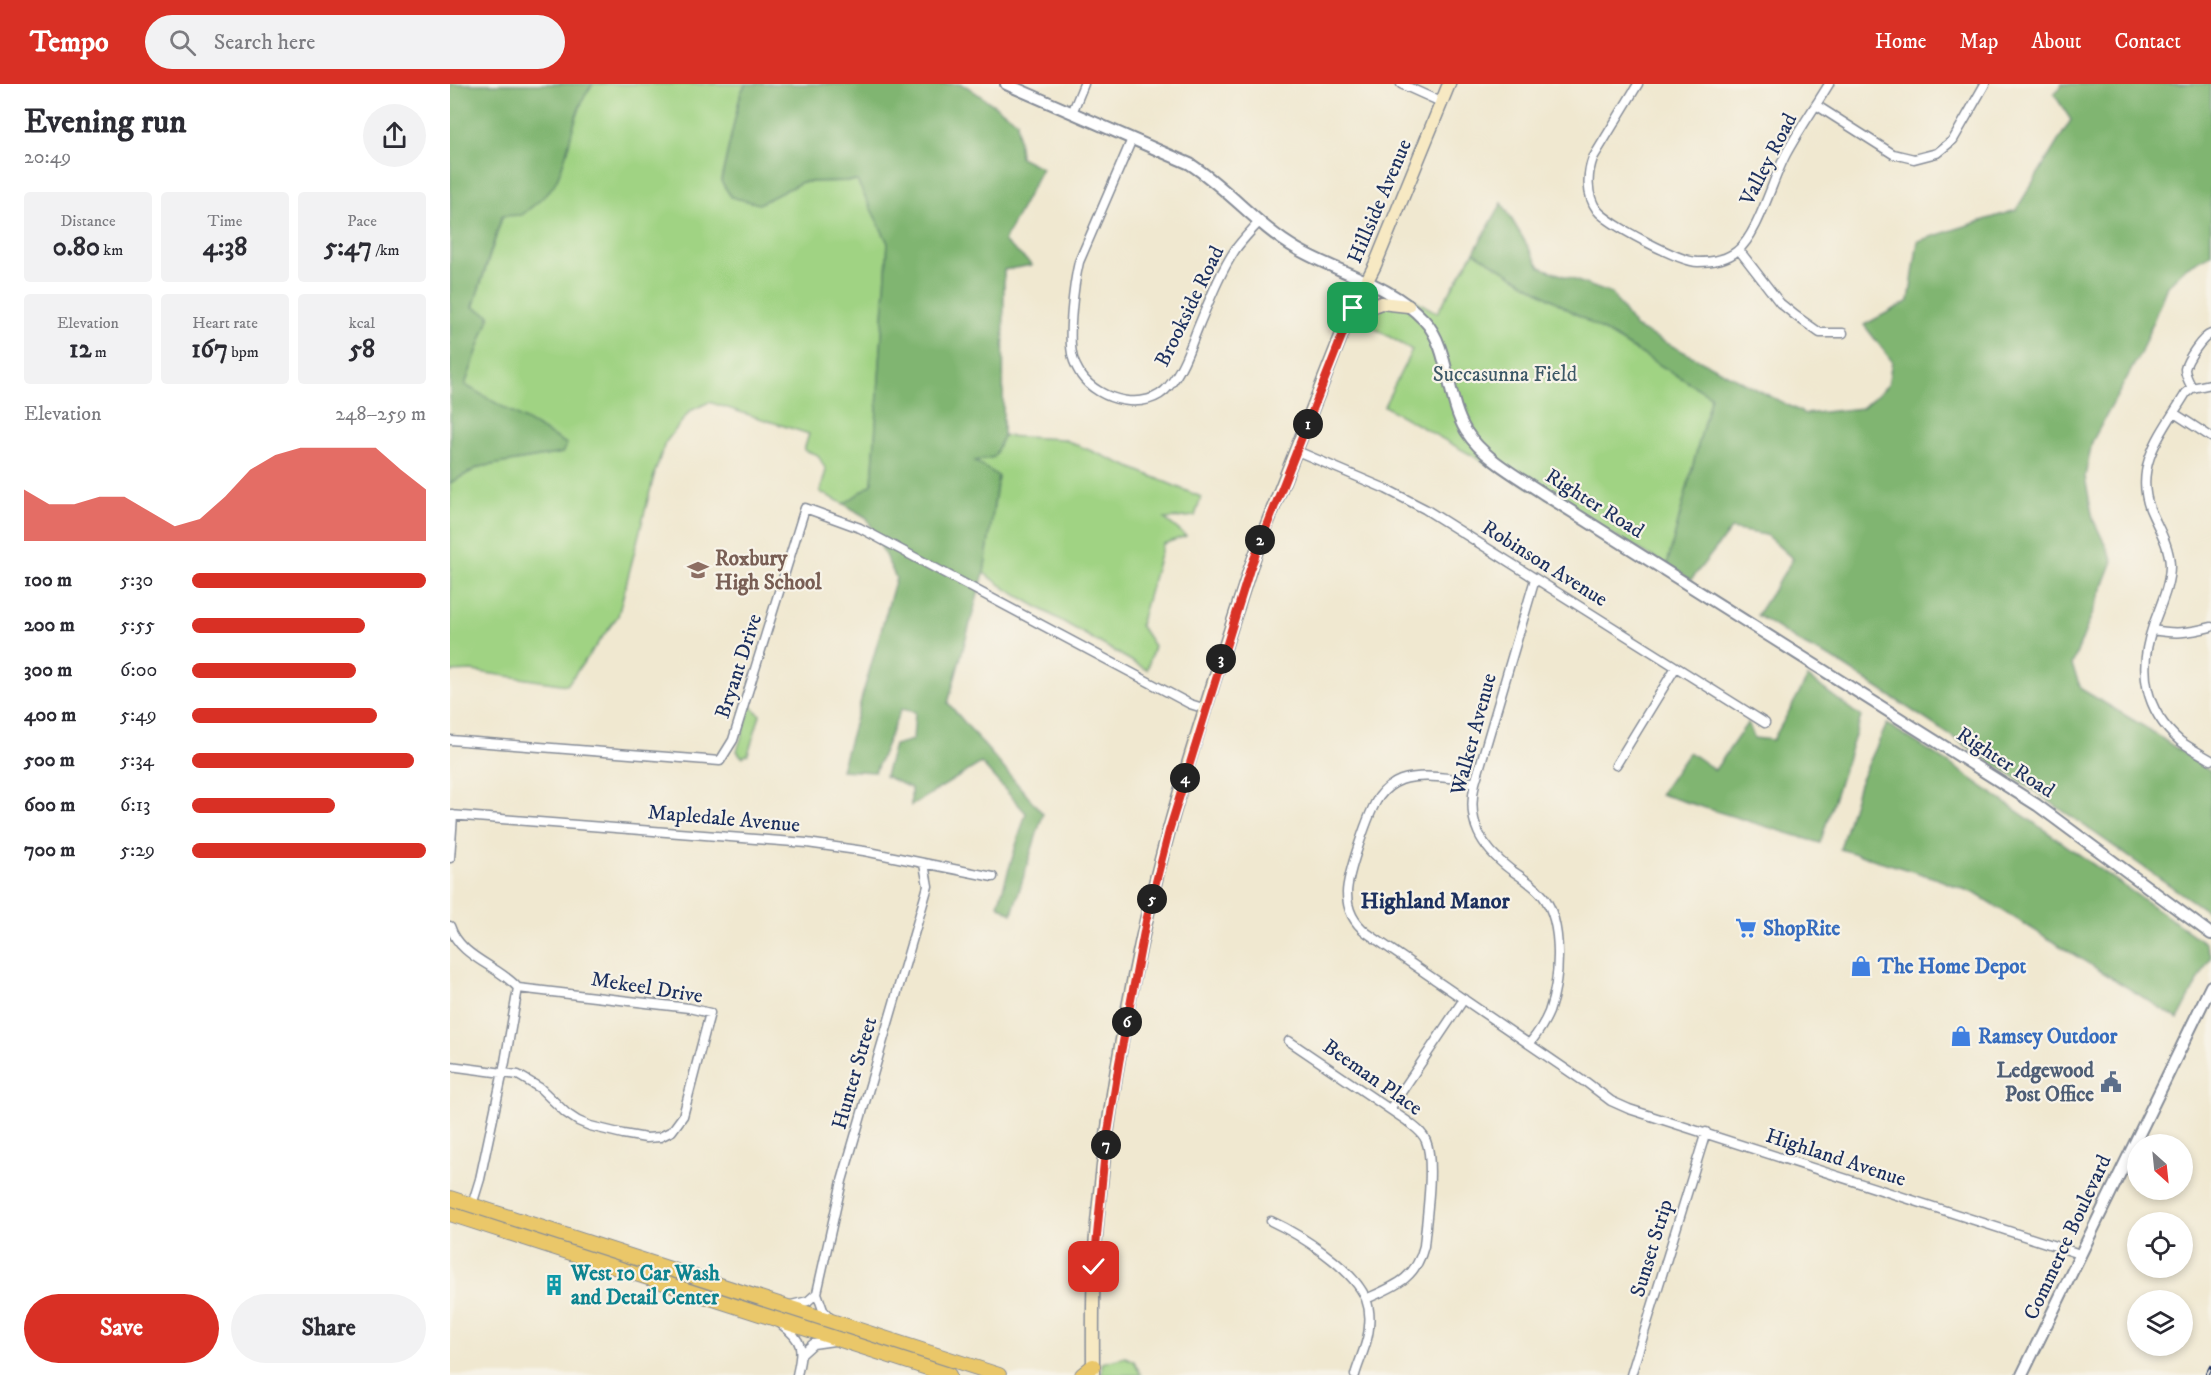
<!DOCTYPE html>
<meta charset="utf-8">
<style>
:root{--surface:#fff;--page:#f2f2f3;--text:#2b2b33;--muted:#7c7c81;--accent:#d93025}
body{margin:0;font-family:"IM FELL DW Pica",serif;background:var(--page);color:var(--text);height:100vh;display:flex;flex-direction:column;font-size:22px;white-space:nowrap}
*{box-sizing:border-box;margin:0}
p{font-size:20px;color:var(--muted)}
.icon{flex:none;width:33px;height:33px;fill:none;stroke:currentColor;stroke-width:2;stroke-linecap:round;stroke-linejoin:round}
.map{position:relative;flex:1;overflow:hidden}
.side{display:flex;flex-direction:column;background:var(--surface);width:450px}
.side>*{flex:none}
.needle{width:39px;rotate:153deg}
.controls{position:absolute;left:1677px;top:1050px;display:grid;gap:12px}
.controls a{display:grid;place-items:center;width:66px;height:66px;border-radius:50%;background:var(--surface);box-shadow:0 3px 9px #0003;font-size:30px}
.pin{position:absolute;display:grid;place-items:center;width:51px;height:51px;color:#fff;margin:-26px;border-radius:12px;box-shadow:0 3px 9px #0006}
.km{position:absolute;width:30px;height:30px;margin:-15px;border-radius:50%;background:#222;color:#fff;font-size:16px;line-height:30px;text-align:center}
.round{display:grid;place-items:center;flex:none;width:63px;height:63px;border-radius:32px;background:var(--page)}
.overview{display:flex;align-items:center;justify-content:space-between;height:102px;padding:0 24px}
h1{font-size:33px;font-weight:800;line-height:45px}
.stats{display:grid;grid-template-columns:repeat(3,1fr);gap:9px;height:102px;padding:6px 24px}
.stats div{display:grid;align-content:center;border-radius:6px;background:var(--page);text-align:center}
.stats b{font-size:26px;font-weight:800}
.stats small{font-size:16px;font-weight:400}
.stats p{font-size:16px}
.chart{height:168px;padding:12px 24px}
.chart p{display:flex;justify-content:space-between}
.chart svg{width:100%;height:108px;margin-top:6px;fill:var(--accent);opacity:.7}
.action{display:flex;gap:12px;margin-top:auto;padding:12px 24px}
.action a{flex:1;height:69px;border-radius:36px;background:var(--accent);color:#fff;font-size:24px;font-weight:800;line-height:69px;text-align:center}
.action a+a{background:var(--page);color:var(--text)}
ul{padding:0 24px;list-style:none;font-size:20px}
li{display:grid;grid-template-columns:96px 72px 1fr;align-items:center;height:45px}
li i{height:15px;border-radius:8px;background:var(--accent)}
header{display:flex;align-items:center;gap:36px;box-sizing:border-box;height:84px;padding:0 30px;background:var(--accent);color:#fff}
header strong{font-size:28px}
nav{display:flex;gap:33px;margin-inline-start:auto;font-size:21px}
.search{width:420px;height:54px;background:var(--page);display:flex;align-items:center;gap:15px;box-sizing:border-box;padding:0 21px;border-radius:33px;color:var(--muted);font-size:22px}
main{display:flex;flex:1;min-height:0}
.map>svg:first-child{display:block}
.green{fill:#a0d383;stroke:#5e8170;stroke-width:1.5}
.forest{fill:#80b571;stroke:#4e7268;stroke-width:1.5}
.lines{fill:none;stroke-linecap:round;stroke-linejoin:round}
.minor-casing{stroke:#868c97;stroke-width:11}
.tertiary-casing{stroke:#868c97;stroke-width:14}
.secondary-casing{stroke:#868c97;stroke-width:15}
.trunk-casing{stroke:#868c97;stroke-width:16}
.minor{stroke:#fff;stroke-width:8}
.tertiary{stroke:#fff;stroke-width:10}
.secondary{stroke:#f7e9c3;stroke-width:12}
.trunk{stroke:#eac769;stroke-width:14}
.rail-casing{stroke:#1b2f5e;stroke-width:4.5}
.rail{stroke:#f7f3e8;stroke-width:2;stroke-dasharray:7;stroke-linecap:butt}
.route-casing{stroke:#fff;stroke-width:12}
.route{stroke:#d93025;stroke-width:8}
.labels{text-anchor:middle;stroke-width:4.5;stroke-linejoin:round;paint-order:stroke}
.street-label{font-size:21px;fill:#1b2f5e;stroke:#f7f3e8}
.park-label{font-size:21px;fill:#3c5867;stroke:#f7f3e8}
.education-label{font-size:21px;font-weight:bold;fill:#785e54;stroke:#f7f3e8;text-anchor:start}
.shop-label{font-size:21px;font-weight:bold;fill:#366cbe;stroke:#f7f3e8;text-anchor:start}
.service-label{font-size:21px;font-weight:bold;fill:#4e5e75;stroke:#f7f3e8;text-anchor:end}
.culture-label{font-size:21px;font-weight:bold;fill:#0d838f;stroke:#f7f3e8;text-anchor:start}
.neighbourhood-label{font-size:22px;font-weight:bold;fill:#1b2f5e;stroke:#f7f3e8}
</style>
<header>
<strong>Tempo</strong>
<div class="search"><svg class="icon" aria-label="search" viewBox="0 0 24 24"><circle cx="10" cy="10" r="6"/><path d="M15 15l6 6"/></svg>Search here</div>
<nav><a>Home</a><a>Map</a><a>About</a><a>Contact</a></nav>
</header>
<main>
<section class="side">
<div class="overview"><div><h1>Evening run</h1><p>20:49</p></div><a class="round"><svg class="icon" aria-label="share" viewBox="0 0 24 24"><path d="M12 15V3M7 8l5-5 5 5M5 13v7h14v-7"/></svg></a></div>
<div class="stats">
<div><p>Distance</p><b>0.80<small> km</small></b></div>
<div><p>Time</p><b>4:38</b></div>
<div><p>Pace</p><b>5:47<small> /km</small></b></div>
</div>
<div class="stats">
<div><p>Elevation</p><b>12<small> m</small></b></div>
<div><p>Heart rate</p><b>167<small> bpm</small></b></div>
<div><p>kcal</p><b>58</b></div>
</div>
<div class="chart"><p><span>Elevation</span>248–259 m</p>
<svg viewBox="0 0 160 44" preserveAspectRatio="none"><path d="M0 44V23L10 29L20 29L30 26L40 26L50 32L60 38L70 35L80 26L90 15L100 9L110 6L120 6L130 6L140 6L150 15L160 23V44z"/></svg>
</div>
<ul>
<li><b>100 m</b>5:30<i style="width:100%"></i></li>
<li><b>200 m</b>5:55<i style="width:74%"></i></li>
<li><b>300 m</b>6:00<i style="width:70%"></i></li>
<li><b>400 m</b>5:49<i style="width:79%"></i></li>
<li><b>500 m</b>5:34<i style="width:95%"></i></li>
<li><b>600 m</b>6:13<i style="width:61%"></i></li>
<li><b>700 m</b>5:29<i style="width:100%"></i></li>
</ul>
<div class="action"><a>Save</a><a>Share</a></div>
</section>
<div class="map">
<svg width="1761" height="1291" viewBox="0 0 1761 1291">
<rect width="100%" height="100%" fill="#f7f3e8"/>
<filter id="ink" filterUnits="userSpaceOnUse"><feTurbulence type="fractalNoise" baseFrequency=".0167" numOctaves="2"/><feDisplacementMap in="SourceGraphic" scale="12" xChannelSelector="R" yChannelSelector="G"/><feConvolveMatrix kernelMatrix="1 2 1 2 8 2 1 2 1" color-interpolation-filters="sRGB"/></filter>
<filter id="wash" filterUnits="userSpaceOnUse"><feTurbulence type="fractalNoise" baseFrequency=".008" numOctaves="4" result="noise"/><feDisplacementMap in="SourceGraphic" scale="24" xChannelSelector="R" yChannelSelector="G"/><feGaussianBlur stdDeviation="1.35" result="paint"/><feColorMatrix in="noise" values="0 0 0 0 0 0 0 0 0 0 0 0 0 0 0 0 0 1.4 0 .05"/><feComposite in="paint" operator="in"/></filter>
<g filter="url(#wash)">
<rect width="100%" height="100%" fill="#f0e8d0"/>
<path class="green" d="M143,0H296L291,8L271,96L309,120L352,98L408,97L438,159L422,401L394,420L370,408L376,386L368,371L354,366L359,350L259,318L240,327L215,359L205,388L168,532L117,601L22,587L0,588V399L29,383L112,369L15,301L40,231L23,224L53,131L118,67L121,49L135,10Z
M1024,168L1261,312L1217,481L934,322L962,266L919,241L940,201L987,229Z
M553,352L613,355L751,413L745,432L715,435L736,452L713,460L690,541L704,562L697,586L558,506L534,489L548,393L524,377L544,373Z
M301,622L310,631L298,670L292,673L287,667Z
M0,1119L370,1239L368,1244L0,1125Z
M675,1273L684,1277L691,1291H652V1279Z"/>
<path class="forest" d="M0,0H143C120,28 122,68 105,99C99,111 82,122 72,131L52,132L23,223L40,231L15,301L117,360L112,369L29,383L0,399Z
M296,0H508L516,2L567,37L570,73L592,84L554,157L582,181L554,186L553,352L544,373L525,377L548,392L534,489L498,619L593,730L562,830L548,821L576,729L531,679L461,722V704L435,692L444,661L463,656L465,628L451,625L425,688L391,686L446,494L417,434L394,420L422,400L438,159L407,97L352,98L309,120L281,113L271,97L291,8Z
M1612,0H1761V170L1737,183L1717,202L1691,268L1642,358L1635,393L1643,435L1663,477L1622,581L1631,605L1698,645L1761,688V830L1573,699L1385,576L1356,562L1307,531L1343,475L1316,451L1281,445L1241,496L1217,481L1261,312L1024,168L1052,119L1090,183L1162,210L1185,243L1355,330L1412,324L1438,301L1442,277L1414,241L1459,217L1468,157L1566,126L1621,36L1604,10Z
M1358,593L1411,633L1370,759L1210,710L1239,668L1265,686L1298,638L1304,654L1323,656Z
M1437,640L1496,677L1755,859L1761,872L1728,935L1526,810L1485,794L1390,765L1409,700Z"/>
</g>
<g filter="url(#ink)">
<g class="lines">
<defs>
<path id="minor" d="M951,0L991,18
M1188,0L1143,74C1137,90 1136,111 1147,126C1158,140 1230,178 1248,178C1261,178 1276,176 1287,167C1308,151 1322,96 1336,70C1349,46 1365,23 1379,0
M1366,21L1443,70L1464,75L1487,69L1503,56L1535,0
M622,29L634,0
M682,55L629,178C624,199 617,254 623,274C624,279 628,286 631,291C649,317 697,329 719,302C733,286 741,260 749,241C760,215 770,189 785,166C792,156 801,147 809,138
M1289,166L1330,219L1346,232L1370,249H1393
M1761,250C1752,253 1737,276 1735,285C1735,291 1739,298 1742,304L1761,300
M1742,304L1736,309C1714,346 1683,380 1700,425C1708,444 1719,460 1720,481C1720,502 1710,522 1703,542C1688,585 1694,626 1730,657C1740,664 1751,670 1761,676
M1724,329L1761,353
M847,367L936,405L975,425L1315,639
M1702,546C1725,550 1738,549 1761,543
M0,656L270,677L283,656L355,424L410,444L740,620L756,625
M1166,681L1226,583
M1025,699C1003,694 973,689 951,696C943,699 934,706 929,713C919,726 897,792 897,809C897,825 904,839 917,849L1133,997
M0,731L357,759L414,767L543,793
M0,774L3,731
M0,842C10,874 48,881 68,904L55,978L30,1095L22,1121
M839,957L957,1037C964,1043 973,1048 976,1057C985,1078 976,1138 974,1162C966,1195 945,1202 916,1215
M1080,959C1088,949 1094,940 1099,928C1110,897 1114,839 1093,812C1084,801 1073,794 1061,786C1031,763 1016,738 1025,699L1085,495
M0,982L68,991L90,1004L116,1029L128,1037L140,1042L173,1050L196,1054L210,1053L222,1047L233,1032L260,929L239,924L68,904
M1136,998L1161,1017L1179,1025L1630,1170
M940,1025L1014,915
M821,1137C849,1150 904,1185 916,1215C919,1223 920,1234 919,1242C919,1258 909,1276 905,1291
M341,1221L358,1217L367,1209
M380,1234L373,1226L367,1209L392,1097L476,809L478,802L474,780
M331,1240C354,1257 353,1265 347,1291
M352,1270L363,1260L384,1257
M1181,1291L1256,1048"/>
<path id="tertiary" d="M556,0L740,80C779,105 807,142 847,165C890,190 939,199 974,236C1000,263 996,315 1016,347C1034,375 1067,392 1094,410L1587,721L1761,850
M1572,1291L1761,902"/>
<path id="secondary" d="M899,232L931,219L958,222
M643,1291C643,1249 642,1206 645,1164C653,1055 672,944 696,837C723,718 763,601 800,485L813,450L899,232L925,181L999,0"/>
<path id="trunk" d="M0,1114L549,1291
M0,1130L499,1291
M632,1291L643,1282"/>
</defs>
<use href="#minor" class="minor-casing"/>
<use href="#tertiary" class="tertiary-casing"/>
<use href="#secondary" class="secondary-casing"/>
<use href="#trunk" class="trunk-casing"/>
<use href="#minor" class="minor"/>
<use href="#tertiary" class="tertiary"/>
<use href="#secondary" class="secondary"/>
<use href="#trunk" class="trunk"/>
<defs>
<path id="rail" d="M1757,1291L1761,1283"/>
</defs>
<use href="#rail" class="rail-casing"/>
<use href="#rail" class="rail"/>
</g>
</g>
<g class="lines" filter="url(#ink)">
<defs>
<path id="route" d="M644,1183L655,1067L669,979L696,837L719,747L800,485L903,224"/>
</defs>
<use href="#route" class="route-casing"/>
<use href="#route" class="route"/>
</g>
<defs>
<symbol id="school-bare" viewBox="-9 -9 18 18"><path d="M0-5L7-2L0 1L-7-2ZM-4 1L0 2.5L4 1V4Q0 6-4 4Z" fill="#8d6e63" stroke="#f7f3e8" stroke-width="2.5" paint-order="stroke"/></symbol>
<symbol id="supermarket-bare" viewBox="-9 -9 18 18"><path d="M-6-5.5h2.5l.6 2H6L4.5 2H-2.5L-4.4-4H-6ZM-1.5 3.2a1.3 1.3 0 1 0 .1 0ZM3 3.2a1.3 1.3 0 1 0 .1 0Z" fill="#3f7fe0" stroke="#f7f3e8" stroke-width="2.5" paint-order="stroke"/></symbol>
<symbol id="shop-bare" viewBox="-9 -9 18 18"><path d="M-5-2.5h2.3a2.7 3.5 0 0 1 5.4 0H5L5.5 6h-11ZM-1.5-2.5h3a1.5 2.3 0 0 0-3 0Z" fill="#3f7fe0" stroke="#f7f3e8" stroke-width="2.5" paint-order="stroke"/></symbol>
<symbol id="civic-bare" viewBox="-9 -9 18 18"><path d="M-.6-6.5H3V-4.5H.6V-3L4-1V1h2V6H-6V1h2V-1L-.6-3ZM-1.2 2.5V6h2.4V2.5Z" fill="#5c6f8a" stroke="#f7f3e8" stroke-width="2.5" paint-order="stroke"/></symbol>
<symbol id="building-bare" viewBox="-9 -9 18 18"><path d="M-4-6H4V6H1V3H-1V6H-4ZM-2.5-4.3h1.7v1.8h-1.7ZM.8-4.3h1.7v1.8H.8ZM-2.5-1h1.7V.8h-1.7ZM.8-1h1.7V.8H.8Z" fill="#0f9aa8" stroke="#f7f3e8" stroke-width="2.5" paint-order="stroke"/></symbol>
</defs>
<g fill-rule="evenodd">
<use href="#school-bare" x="233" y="471" width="30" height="30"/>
<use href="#supermarket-bare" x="1281" y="829" width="30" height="30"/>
<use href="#shop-bare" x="1396" y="867" width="30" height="30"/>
<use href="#shop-bare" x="1496" y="937" width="30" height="30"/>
<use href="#civic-bare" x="1646" y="983" width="30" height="30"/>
<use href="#building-bare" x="89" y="1186" width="30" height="30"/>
</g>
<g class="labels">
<g class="street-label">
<text transform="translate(1318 75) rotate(-63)" y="7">Valley Road</text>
<text transform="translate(929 117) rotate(-67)" y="7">Hillside Avenue</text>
<text transform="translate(739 222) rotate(-64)" y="7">Brookside Road</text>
<text transform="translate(1145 419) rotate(32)" y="7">Righter Road</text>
<text transform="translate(1095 479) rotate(32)" y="7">Robinson Avenue</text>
<text transform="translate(288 582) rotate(-72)" y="7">Bryant Drive</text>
<text transform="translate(1023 650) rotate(-75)" y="7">Walker Avenue</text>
<text transform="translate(1556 678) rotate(33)" y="7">Righter Road</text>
<text transform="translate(274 734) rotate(5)" y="7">Mapledale Avenue</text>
<text transform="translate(197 903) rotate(9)" y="7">Mekeel Drive</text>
<text transform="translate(404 989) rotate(-74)" y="7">Hunter Street</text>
<text transform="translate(923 993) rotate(35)" y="7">Beeman Place</text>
<text transform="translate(1386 1073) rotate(18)" y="7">Highland Avenue</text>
<text transform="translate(1617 1153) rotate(-65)" y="7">Commerce Boulevard</text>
<text transform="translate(1201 1164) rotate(-73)" y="7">Sunset Strip</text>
</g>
<g class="park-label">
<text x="1055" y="297">Succasunna Field</text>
</g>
<g class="education-label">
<text x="265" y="481">Roxbury<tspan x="265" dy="24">High School</tspan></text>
</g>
<g class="shop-label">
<text x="1313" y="851">ShopRite</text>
<text x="1428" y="889">The Home Depot</text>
<text x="1528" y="959">Ramsey Outdoor</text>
</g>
<g class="service-label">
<text x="1644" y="993">Ledgewood<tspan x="1644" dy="24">Post Office</tspan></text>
</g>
<g class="culture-label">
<text x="121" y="1196">West 10 Car Wash<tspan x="121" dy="24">and Detail Center</tspan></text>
</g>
<g class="neighbourhood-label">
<text x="985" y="824">Highland Manor</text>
</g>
</g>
</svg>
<div class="controls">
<a><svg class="needle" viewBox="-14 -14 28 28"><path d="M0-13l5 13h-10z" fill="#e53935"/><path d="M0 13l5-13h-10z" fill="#7c7c81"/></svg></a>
<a><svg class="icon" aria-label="locate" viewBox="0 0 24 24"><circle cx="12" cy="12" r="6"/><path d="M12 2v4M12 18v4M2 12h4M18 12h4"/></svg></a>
<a><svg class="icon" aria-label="layers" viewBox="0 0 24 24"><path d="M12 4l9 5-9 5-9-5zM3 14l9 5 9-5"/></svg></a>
</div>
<div class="pin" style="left:903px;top:224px;background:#1e9e55"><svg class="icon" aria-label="arrive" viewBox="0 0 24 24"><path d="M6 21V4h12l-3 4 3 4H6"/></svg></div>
<div class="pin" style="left:644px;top:1183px;background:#d93025"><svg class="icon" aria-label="check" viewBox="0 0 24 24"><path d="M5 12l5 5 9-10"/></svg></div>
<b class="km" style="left:858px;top:340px">1</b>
<b class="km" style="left:810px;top:456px">2</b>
<b class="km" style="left:771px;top:575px">3</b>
<b class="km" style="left:735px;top:694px">4</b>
<b class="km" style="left:702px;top:815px">5</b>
<b class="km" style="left:677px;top:938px">6</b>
<b class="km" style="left:656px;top:1061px">7</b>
</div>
</main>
